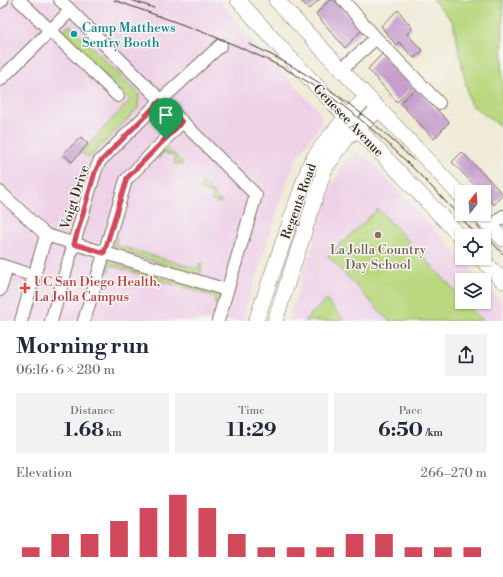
<!DOCTYPE html>
<meta charset="utf-8">
<style>
:root{--surface:#fff;--page:#f2f2f3;--text:#1f2937;--muted:#747a83;--accent:#d1495b}
body{margin:0;font-family:"Libre Bodoni",serif;background:var(--page);color:var(--text);height:100vh;display:flex;flex-direction:column;font-size:15px;white-space:nowrap}
*{box-sizing:border-box;margin:0}
p{font-size:13px;color:var(--muted)}
.icon{flex:none;width:22px;height:22px;fill:none;stroke:currentColor;stroke-width:2;stroke-linecap:round;stroke-linejoin:round}
.map{position:relative;height:321px;overflow:hidden}
.panel{display:flex;flex-direction:column;background:var(--surface);flex:1}
.panel>*{flex:none}
.needle{width:26px;rotate:17deg}
.buttons{position:absolute;left:455px;top:185px;display:grid;gap:8px}
.buttons a{display:grid;place-items:center;width:36px;height:36px;border-radius:0px;background:var(--surface);box-shadow:0 1px 3px #0004;font-size:20px}
.pin{position:absolute;display:grid;place-items:center;width:34px;height:34px;color:#fff;margin:-41px -17px;border-radius:50% 50% 50% 0;rotate:-45deg;box-shadow:0 0 4px #0007}
.pin .icon{rotate:45deg}
.round{display:grid;place-items:center;flex:none;width:42px;height:42px;border-radius:0px;background:var(--page)}
.overview{display:flex;align-items:center;justify-content:space-between;height:68px;padding:0 16px}
h1{font-size:22px;font-weight:800;line-height:30px}
.figures{display:grid;grid-template-columns:repeat(3,1fr);gap:6px;height:68px;padding:4px 16px}
.figures div{display:grid;align-content:center;border-radius:0px;background:var(--page);text-align:center}
.figures b{font-size:20px;font-weight:800}
.figures small{font-size:11px;font-weight:400}
.figures p{font-size:11px}
.chart{height:112px;padding:8px 16px}
.chart p{display:flex;justify-content:space-between}
.chart svg{width:100%;height:72px;margin-top:4px;stroke:var(--accent);stroke-width:6}
.map>svg:first-child{display:block}
.built{fill:#eed0e7}
.green{fill:#b9d87f;stroke:#7a814e}
.building{fill:#c69dcc}
.lines{fill:none;stroke-linecap:round;stroke-linejoin:round}
.minor-casing{stroke:#7a6e5f;stroke-width:14}
.major-casing{stroke:#7a6e5f;stroke-width:16}
.minor{stroke:#fff;stroke-width:12}
.major{stroke:#fff;stroke-width:15}
.tram{stroke:#3b2a1e;stroke-width:1}
.route-casing{stroke:#fff;stroke-width:8}
.route{stroke:#d1495b;stroke-width:5}
.culture-dot{fill:#0f9aa8;stroke:#f6f6f2;stroke-width:1.5}
.education-dot{fill:#8d6e63;stroke:#f6f6f2;stroke-width:1.5}
.health-dot{fill:#e0444e;stroke:#f6f6f2;stroke-width:1.5}
.labels{text-anchor:middle;stroke-width:3;stroke-linejoin:round;paint-order:stroke}
.culture-label{font-size:13px;fill:#0d838f;stroke:#f6f6f2;text-anchor:start}
.street-label{font-size:13px;fill:#3b2a1e;stroke:#f6f6f2}
.education-label{font-size:13px;fill:#785e54;stroke:#f6f6f2}
.health-label{font-size:13px;fill:#be3a42;stroke:#f6f6f2;text-anchor:start}
</style>
<div class="map">
<svg width="503" height="321" viewBox="0 0 503 321">
<rect width="100%" height="100%" fill="#f6f6f2"/>
<filter id="ink" filterUnits="userSpaceOnUse"><feTurbulence type="fractalNoise" baseFrequency=".025" numOctaves="2"/><feDisplacementMap in="SourceGraphic" scale="8" xChannelSelector="R" yChannelSelector="G"/><feConvolveMatrix kernelMatrix="1 2 1 2 8 2 1 2 1" color-interpolation-filters="sRGB"/></filter>
<filter id="wash" filterUnits="userSpaceOnUse"><feTurbulence type="fractalNoise" baseFrequency=".012" numOctaves="4" result="noise"/><feDisplacementMap in="SourceGraphic" scale="16" xChannelSelector="R" yChannelSelector="G"/><feGaussianBlur stdDeviation="0.9" result="paint"/><feColorMatrix in="noise" values="0 0 0 0 0 0 0 0 0 0 0 0 0 0 0 0 0 1.4 0 .05"/><feComposite in="paint" operator="in"/></filter>
<g filter="url(#wash)">
<rect width="100%" height="100%" fill="#f0ebd7"/>
<path class="built" d="M0,0H219L242,30L321,113L322,124L297,157L289,176L242,321H0Z
M357,154L369,160L481,280H462V302H484V283L503,303V321H288L330,191L345,161Z"/>
<path class="green" d="M433,0H503L502,127L470,104L453,22Z
M68,26H71L139,94L138,108L90,157L81,153L130,100L62,33L60,28L65,29Z
M166,146L182,162V165L174,163L175,156L162,152L160,158H156Z
M203,183L220,200L221,203L212,201L213,194L199,189Z
M378,209L462,298V302H466L483,321H389L328,256Z
M115,237L117,238L116,245L198,269L200,264L202,263L201,273L198,274L113,249L112,248Z
M108,261L218,293L220,295L217,304L214,303L215,297L110,265L108,272H105Z
M326,300L345,321H304Z"/>
<g id="blocks">
<path class="building" d="M300,0H319L309,9Z
M329,0H334L362,30L345,48L316,14Z
M398,10L412,28L407,34L423,51L414,58L399,42L396,45L381,26Z
M382,54L414,86L397,102L368,69Z
M416,88L449,122L434,139L400,103Z
M81,137L88,144L72,162L63,154Z
M462,152L503,194L494,205L484,195V192H481L452,162Z"/>
</g>
</g>
<g filter="url(#ink)">
<use href="#blocks" fill-opacity="0" stroke="#7a6e5f" stroke-width="1"/>
<g class="lines">
<defs>
<path id="minor" d="M19,0L118,96
M60,0L256,195L218,321
M343,0L376,38L439,103
M0,2L2,0
M341,70L376,38
M0,80L70,11
M0,192L46,235L227,290
M491,228L503,216
M0,265L35,276
M0,290L7,268
M21,321L46,235
M51,321L95,172L99,162L160,101L221,45
M84,321L126,180L182,122"/>
<path id="major" d="M238,0L290,58L462,238
M276,0L462,197
M478,214L503,239
M481,258L503,281
M256,321L310,164C326,138 345,118 367,97
M275,321L325,168L347,138L378,110"/>
</defs>
<use href="#minor" class="minor-casing"/>
<use href="#major" class="major-casing"/>
<use href="#minor" class="minor"/>
<use href="#major" class="major"/>
<path class="tram" d="M114,0C180,24 247,45 308,82C374,122 426,181 478,236
M131,0L154,8
M249,44C312,73 365,112 413,160
M477,226L503,254"/>
</g>
</g>
<g class="lines" filter="url(#ink)">
<defs>
<path id="route" d="M160,101L182,122L127,178L104,253L74,244L95,172L100,162Z"/>
</defs>
<use href="#route" class="route-casing"/>
<use href="#route" class="route"/>
</g>
<circle class="culture-dot" cx="74" cy="34" r="4"/>
<circle class="education-dot" cx="378" cy="235" r="4"/>
<path class="health-dot" d="M23 282h4v4h4v4h-4v4h-4v-4h-4v-4h4z"/>
<g class="labels">
<g class="culture-label">
<text x="82" y="32">Camp Matthews<tspan x="82" dy="15">Sentry Booth</tspan></text>
</g>
<g class="street-label">
<text transform="translate(349 120) rotate(46)" y="5">Genesee Avenue</text>
<text transform="translate(74 197) rotate(-72)" y="5">Voigt Drive</text>
<text transform="translate(298 201) rotate(-70)" y="5">Regents Road</text>
</g>
<g class="education-label">
<text x="378" y="254">La Jolla Country<tspan x="378" dy="15">Day School</tspan></text>
</g>
<g class="health-label">
<text x="34" y="286">UC San Diego Health,<tspan x="34" dy="15">La Jolla Campus</tspan></text>
</g>
</g>
</svg>
<div class="buttons">
<a><svg class="needle" viewBox="-14 -14 28 28"><path d="M0-13l5 13h-10z" fill="#e53935"/><path d="M0 13l5-13h-10z" fill="#747a83"/></svg></a>
<a><svg class="icon" aria-label="locate" viewBox="0 0 24 24"><circle cx="12" cy="12" r="6"/><path d="M12 2v4M12 18v4M2 12h4M18 12h4"/></svg></a>
<a><svg class="icon" aria-label="layers" viewBox="0 0 24 24"><path d="M12 4l9 5-9 5-9-5zM3 14l9 5 9-5"/></svg></a>
</div>
<div class="pin" style="left:166px;top:139px;background:#1e9e55"><svg class="icon" aria-label="arrive" viewBox="0 0 24 24"><path d="M6 21V4h12l-3 4 3 4H6"/></svg></div>
</div>
<section class="panel">
<div class="overview"><div><h1>Morning run</h1><p>06:16 · 6 × 280 m</p></div><a class="round"><svg class="icon" aria-label="share" viewBox="0 0 24 24"><path d="M12 15V3M7 8l5-5 5 5M5 13v7h14v-7"/></svg></a></div>
<div class="figures">
<div><p>Distance</p><b>1.68<small> km</small></b></div>
<div><p>Time</p><b>11:29</b></div>
<div><p>Pace</p><b>6:50<small> /km</small></b></div>
</div>
<div class="chart"><p><span>Elevation</span>266–270 m</p>
<svg viewBox="0 0 160 44" preserveAspectRatio="none"><path d="M5 44V38M15 44V30M25 44V30M35 44V22M45 44V14M55 44V6M65 44V14M75 44V30M85 44V38M95 44V38M105 44V38M115 44V30M125 44V30M135 44V38M145 44V38M155 44V38"/></svg>
</div>
</section>
